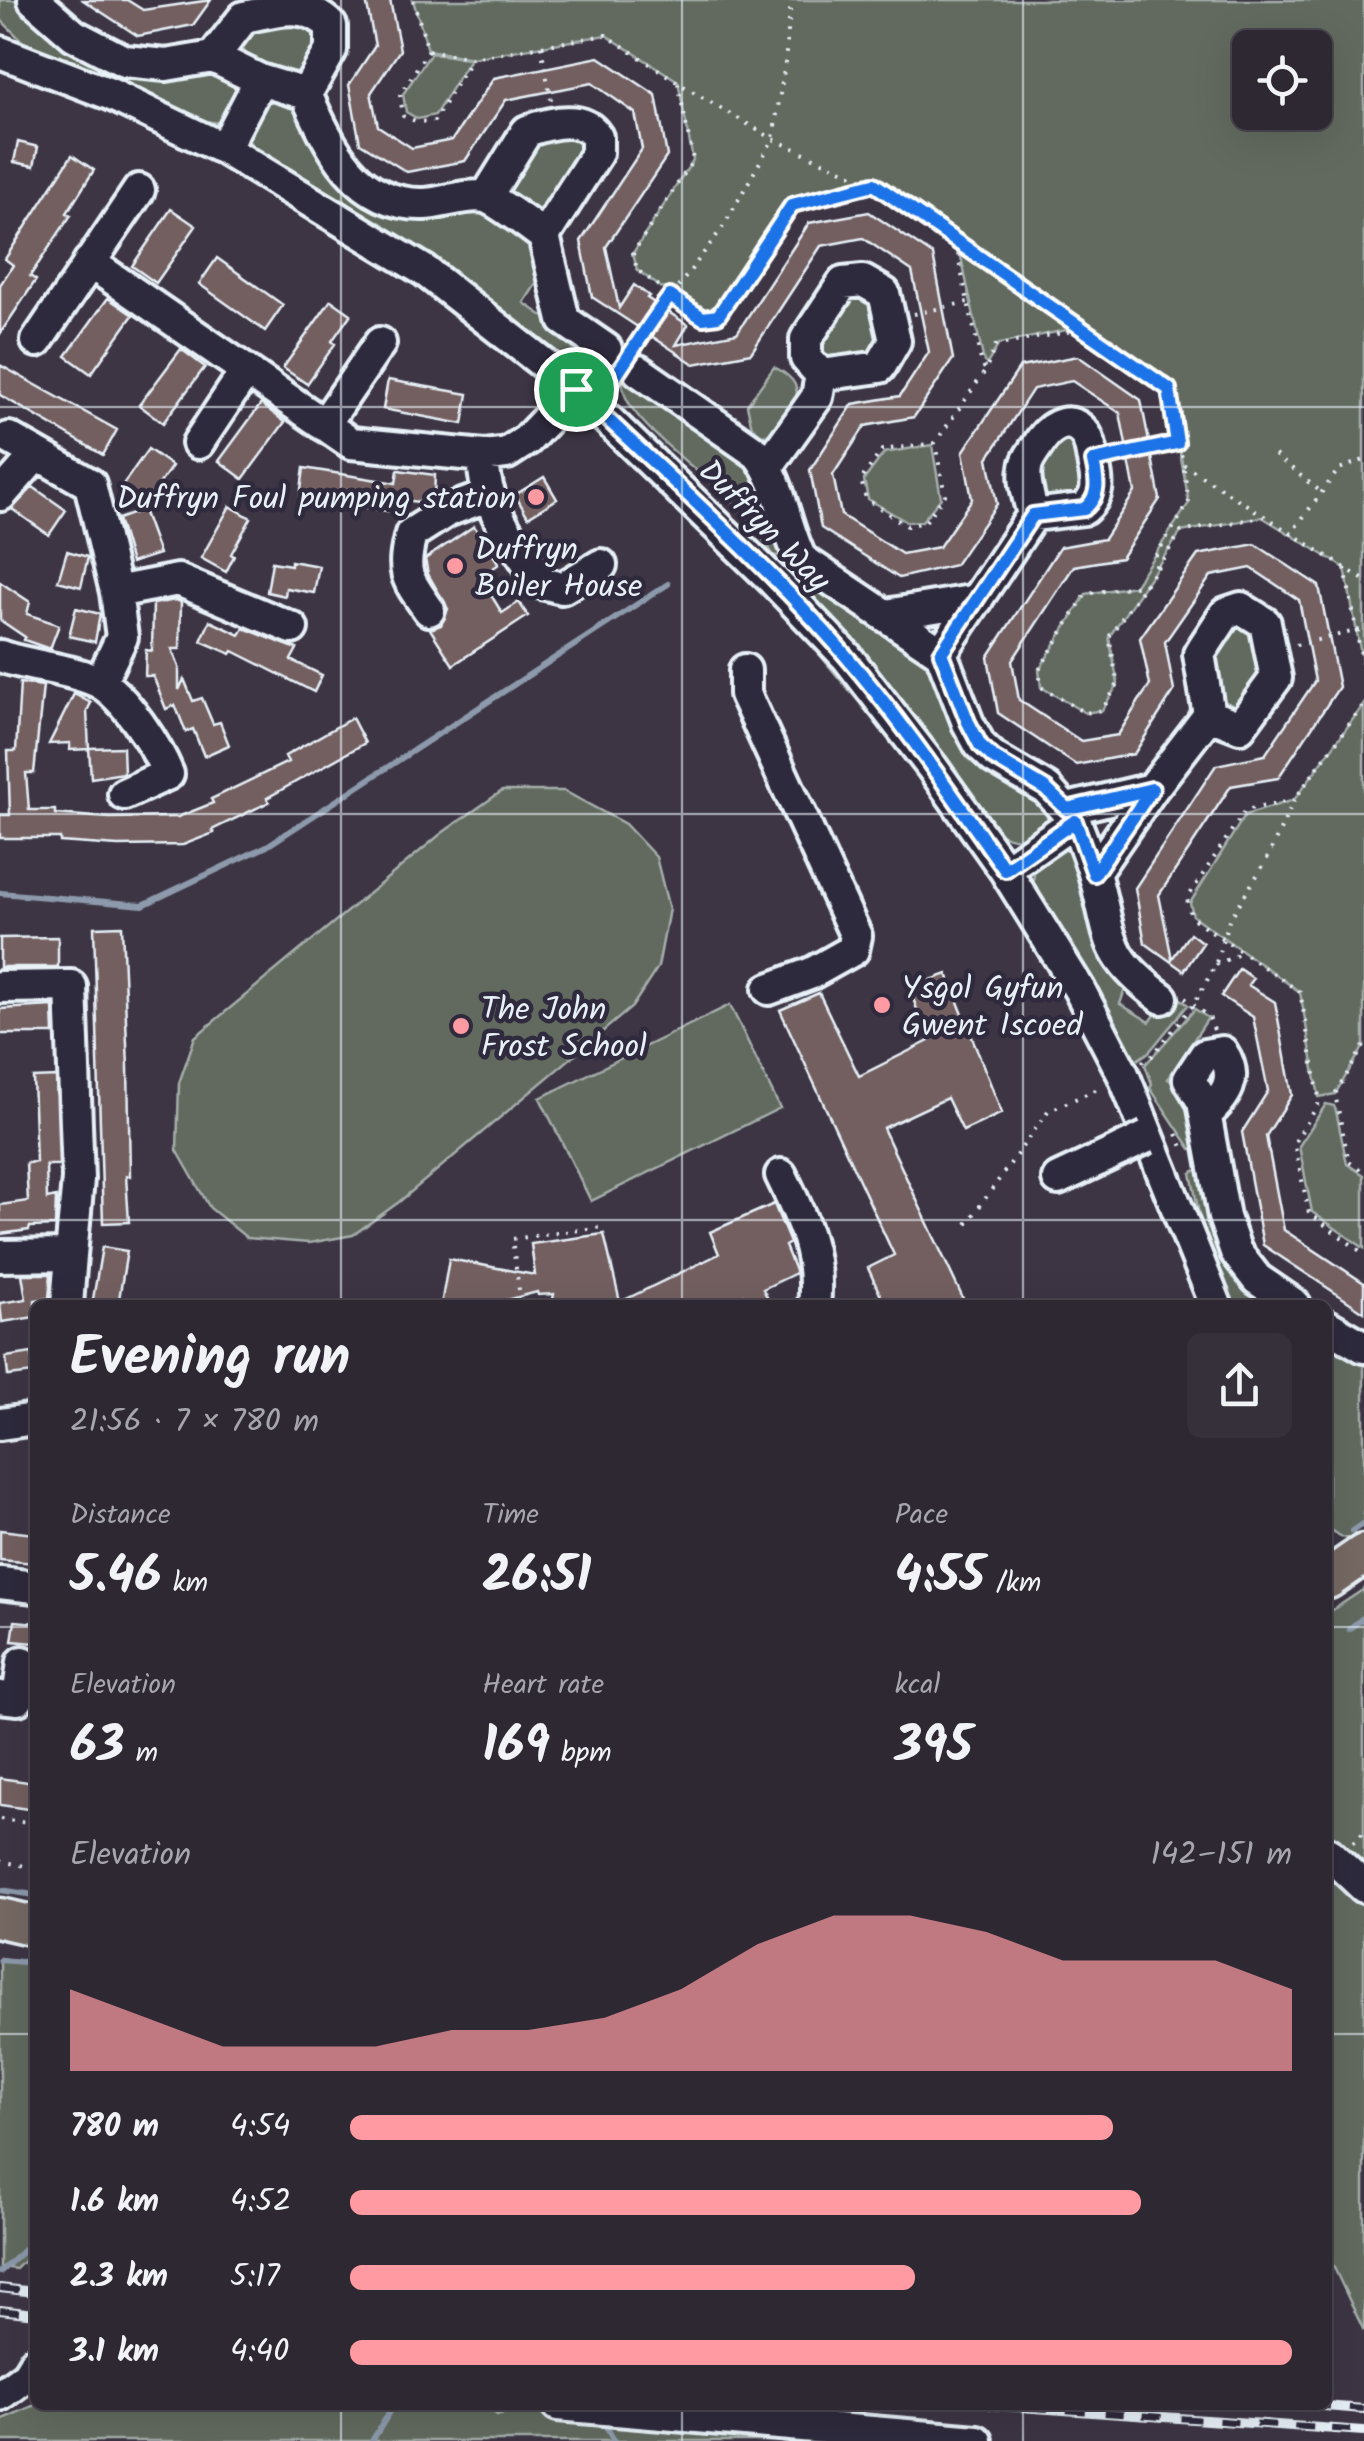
<!DOCTYPE html>
<meta charset="utf-8">
<style>
:root{--surface:#2e2833;--page:#36303b;--text:#f1f3f6;--muted:#a7a6ac;--line:#49444e;--accent:#ff9aa2}
body{margin:0;font-family:Kalam,sans-serif;background:var(--page);color:var(--text);height:100vh;display:flex;flex-direction:column;font-size:38px;white-space:nowrap}
*{box-sizing:border-box;margin:0}
p{font-size:32px;color:var(--muted)}
.icon{flex:none;width:55px;height:55px;fill:none;stroke:currentColor;stroke-width:2;stroke-linecap:round;stroke-linejoin:round}
.map{position:relative;flex:1;overflow:hidden}
.sheet{position:absolute;left:30px;top:1300px;width:1302px;height:1110px;display:flex;flex-direction:column;background:var(--surface);border-radius:15px;box-shadow:0 10px 40px #0002,0 0 0 2px var(--line)}
.sheet>*{flex:none}
.buttons{position:absolute;left:1232px;top:30px;display:grid;gap:20px}
.buttons a{display:grid;place-items:center;width:100px;height:100px;border-radius:15px;background:var(--surface);box-shadow:0 10px 40px #0002,0 0 0 2px var(--line);font-size:50px}
.pin{position:absolute;display:grid;place-items:center;width:85px;height:85px;color:#fff;margin:-42px;border:5px solid #fff;border-radius:50%;box-shadow:0 2px 10px #0007}
.round{display:grid;place-items:center;flex:none;width:105px;height:105px;border-radius:15px;background:var(--page)}
.head{display:flex;align-items:center;justify-content:space-between;height:170px;padding:0 40px}
h1{font-size:55px;font-weight:600;line-height:75px}
.stats{display:grid;grid-template-columns:repeat(3,1fr);gap:15px;height:170px;padding:10px 40px}
.stats div{display:grid;align-content:center}
.stats b{font-size:50px;font-weight:600}
.stats small{font-size:28px;font-weight:400}
.stats p{font-size:28px}
.chart{height:280px;padding:20px 40px}
.chart p{display:flex;justify-content:space-between}
.chart svg{width:100%;height:180px;margin-top:10px;fill:var(--accent);opacity:.7}
ul{padding:0 40px;list-style:none;font-size:32px}
li{display:grid;grid-template-columns:160px 120px 1fr;align-items:center;height:75px}
li i{height:25px;border-radius:12px;background:var(--accent)}
.map>svg:first-child{display:block}
.green{fill:#626b5e;stroke:#a5aeab;stroke-width:2.5;fill-rule:evenodd}
.lines{fill:none;stroke-linecap:round;stroke-linejoin:round}
.stream{stroke:#8c9aac;stroke-width:6}
.building{fill:#735f60;stroke:#e8f1f8;stroke-width:2.5}
.minor-casing{stroke:#e8f1f8;stroke-width:38}
.major-casing{stroke:#e8f1f8;stroke-width:45}
.path{stroke:#e8f1f8;stroke-width:4;stroke-dasharray:2.5 8;stroke-linecap:butt}
.minor{stroke:#2f2a3d;stroke-width:30}
.major{stroke:#766964;stroke-width:38}
.rail-casing{stroke:#e8f1f8;stroke-width:10}
.rail{stroke:#2f2a3d;stroke-width:6;stroke-dasharray:19;stroke-linecap:butt}
.minor-bridge-casing{stroke:#e8f1f8;stroke-width:38;stroke-linecap:butt}
.minor-bridge{stroke:#2f2a3d;stroke-width:30}
.route-casing{stroke:#fff;stroke-width:20}
.route{stroke:#1a73e8;stroke-width:12}
.grid{fill:none;stroke:#e8f1f8;stroke-width:2.5;stroke-opacity:0.55}
.poi-dot{fill:#ff9aa2;stroke:#2f2a3d;stroke-width:4}
.labels{text-anchor:middle;stroke-width:9;stroke-linejoin:round;paint-order:stroke}
.poi-label{font-size:32px;fill:#e8f1f8;stroke:#2f2a3d;text-anchor:start}
.street-label{font-size:32px;fill:#e8f1f8;stroke:#2f2a3d}
</style>
<div class="map">
<svg width="1364" height="2441" viewBox="0 0 1364 2441">
<rect width="100%" height="100%" fill="#3d3544"/>
<filter id="ink" filterUnits="userSpaceOnUse"><feTurbulence type="fractalNoise" baseFrequency=".01" numOctaves="2"/><feDisplacementMap in="SourceGraphic" scale="20" xChannelSelector="R" yChannelSelector="G"/><feConvolveMatrix kernelMatrix="1 2 1 2 8 2 1 2 1" color-interpolation-filters="sRGB"/></filter>
<g filter="url(#ink)">
<path class="green" d="M0,0H24L67,40L199,68L235,83L238,95L221,123L193,120L29,48L0,19Z
M413,0H1364V671L1345,568L1262,517L1181,532L1109,637L1118,684L1102,710L1085,713L1041,687L1039,670L1086,594L1134,586L1189,503L1169,389L874,184L792,205L719,316L703,318L637,270L633,253L693,160L678,81L606,35L472,58L428,50ZM1250,48H1315V112H1250Z
M293,14L324,34L309,69C285,79 233,62 240,31Z
M431,53L470,59L435,115L418,119L406,112L403,94Z
M277,97L295,102L338,173L482,211L536,245L541,276L524,303L606,359L616,345L627,353L596,396C507,323 420,249 319,189C295,175 259,162 246,136L257,103Z
M569,130L586,143L542,217L505,201C502,154 531,144 569,130Z
M967,252L1068,321L1071,329L999,344L987,364L984,362L961,257Z
M843,294H870L882,336L873,355L829,363L814,351Z
M632,356L743,451L794,555L774,556C763,539 752,520 737,506C711,479 633,426 624,392C620,378 625,368 632,356Z
M774,367C814,387 793,406 774,434L761,435L752,427L747,405Z
M1061,435L1079,441L1084,498L1043,500L1035,463Z
M932,445L941,498L922,521L907,522L868,499L864,480L884,453Z
M797,559L895,627L941,673L1051,809C1046,843 1019,845 994,830L775,562Z
M1237,622H1253L1268,669L1242,706C1214,709 1216,680 1213,658Z
M810,643L816,644L915,757L1006,898L906,759Z
M1364,704V1046L1335,1094L1319,1097L1300,992L1193,916L1190,903L1245,815L1294,800Z
M502,791H564L625,824L656,857L669,909L658,967L632,1007L399,1202L353,1235L309,1243L247,1238L210,1208L177,1150L179,1083L195,1037L442,833Z
M1065,846L1074,848L1126,986L1120,1004L1150,1022L1172,991L1188,1005L1149,1052L1134,1062L1130,1060L1034,890C1030,869 1043,849 1065,846Z
M730,1005L780,1108L591,1201L540,1098Z
M1195,1009L1208,1018L1168,1079L1187,1093L1201,1144L1191,1149L1150,1088L1152,1084L1145,1065Z
M1326,1104L1334,1106L1336,1111L1347,1164L1364,1175V1248L1312,1212L1299,1146Z
M1205,1166L1278,1305H1230L1203,1235L1191,1173Z
M1328,1337L1364,1357V1523L1353,1531L1356,1540L1342,1537L1328,1528Z
M1364,1589V2331L1328,2255V1613Z
M0,1958L35,1964V2250L16,2269L0,2267Z
M35,2405H441L490,2409L497,2415L515,2409L603,2421L838,2441H0V2420Z"/>
<g class="lines">
<path class="stream" d="M0,893L143,905L267,846L668,584
M1352,1531L1364,1523
M1349,1629L1364,1617
M0,1890L35,1895
M0,1960L35,1963
M0,2272L35,2240
M603,2421L614,2441
M372,2441L394,2405"/>
</g>
<path class="building" d="M83,0H127L143,10L211,0L193,25L138,36Z
M366,0H390L400,50L371,93L378,126L412,148L452,140L494,78L599,57L656,95L667,156L606,247L619,308L634,285L649,296L647,298L688,325L676,345L737,333L809,223L869,212L933,255L953,359L914,417L865,426L833,475L841,515L902,554L939,547L972,499L963,452L1020,367L1078,356L1141,400L1160,499L1121,558L1074,566L1012,661L1019,700L1081,741L1118,735L1139,701L1150,685L1140,638L1198,555L1255,544L1319,586L1339,687L1278,778L1231,786L1159,895L1172,959L1190,933L1203,943L1184,971L1145,943L1135,888L1216,765L1265,755L1315,681L1299,600L1251,568L1211,576L1165,642L1174,691L1134,754L1076,765L998,713L988,657L1060,547L1104,539L1135,492L1120,413L1072,381L1033,389L988,458L997,504L955,565L899,578L821,528L810,470L853,404L900,396L929,352L912,271L863,238L821,246L751,353L694,364L592,297L581,241L642,149L635,113L592,83L506,100L465,161L407,172L360,143L349,85L375,46Z
M18,142L38,147L34,166L14,162Z
M72,155L94,170L67,213L71,215L30,276L36,280L0,334V285L13,265L5,259Z
M171,209L196,226L156,283L132,266Z
M217,258L283,305L265,331L199,284Z
M108,298L133,315L91,374L66,356Z
M331,300L351,314L332,341L335,344L307,384L283,368Z
M181,349L205,367L163,423L139,405Z
M0,365L117,430L103,455L0,395Z
M388,380L468,394L463,424L383,409Z
M261,404L285,422L243,479L219,461Z
M148,449L172,466L146,503L122,486Z
M304,468L396,483L398,470L435,475L434,497L425,503L391,498L388,511L300,497Z
M544,477L557,499L528,517L515,495Z
M33,487L66,510L49,535L12,509Z
M230,506L251,518L231,554L234,556L226,572L201,558Z
M143,510L159,554L131,563L118,519Z
M474,526L499,564L480,577L502,613L519,602L528,616L453,665L430,629L441,625L448,609L428,574L425,559Z
M67,551L88,557L81,587L58,581Z
M291,561L319,566L314,593L286,588L285,596L267,592L272,562L291,565Z
M0,582L30,602L27,614L59,625L50,649L24,640L25,637L0,620Z
M176,600L181,602L180,649H172L179,667V690L184,679L193,701L202,698L213,724L220,722L229,745L204,756L193,729L186,732L175,705L166,709L153,676H145L146,650L152,651L153,604Z
M76,608L100,614L95,642L69,636Z
M210,621L240,635L244,628L297,649L291,660L322,675L314,692L233,651L231,654L201,641Z
M20,683L43,686L34,773H26L29,810H55V814L110,818L178,817L213,803L211,799L288,762L285,756L352,718L365,743L267,798L269,802L212,830L214,833L183,845L118,846L60,842V838H0V815H10L8,751H16Z
M74,694L91,703L87,711L89,749L70,750V743L49,744Z
M123,747L124,773L91,778L89,748Z
M122,926L128,1067L130,1176H126L129,1222L103,1223L94,927Z
M58,937V967H0V938Z
M1239,969L1253,978L1248,985L1275,1002L1292,1095L1266,1136L1284,1230L1364,1283V1312L1263,1245L1242,1132L1268,1091L1253,1017L1221,996Z
M947,974L1002,1113L963,1131L947,1098L883,1128L966,1305H885L868,1268L894,1255L780,1010L819,993L859,1076L929,1041L909,988Z
M53,1006L54,1034H0V1009Z
M56,1077L59,1165H46L47,1199L56,1197L55,1226L30,1227L29,1230L0,1234V1205L28,1201L26,1163L36,1162L33,1078Z
M774,1204L790,1243L785,1246L796,1273L763,1289L771,1305H747L743,1295L723,1305H552L554,1294L538,1295L537,1292L507,1300L506,1305H441L449,1259L535,1275L531,1244L604,1234L620,1302L719,1254L710,1232Z
M102,1247L127,1251L118,1305H92Z
M22,1274H51L49,1298L35,1300V1317L2,1322L0,1303L26,1299Z
M32,1353L34,1373L8,1376L6,1357Z
M0,1530L35,1534V1563L0,1560Z
M15,1621L35,1623V1643L12,1641Z
M0,1778L35,1783V1810L0,1805Z"/>
<g class="lines">
<defs>
<path id="minor" d="M34,0L74,35L124,61L166,65L213,57L260,80L224,149
M0,52L110,94L224,149L425,271L576,389L773,580L847,657L932,767L1005,870L1079,989L1123,1074L1216,1305
M213,57L244,17C277,10 305,0 331,26V50L306,94
M260,80L306,94C330,147 356,205 423,204C442,204 467,193 485,197C496,200 533,228 544,236L564,320L606,349
M486,197L527,131C549,123 583,114 597,137V153L544,236
M89,262L351,443L484,456L507,453L527,440L576,389
M37,341L139,190
M639,371L758,454C781,482 784,526 801,559L941,653L968,723L980,745L994,758L1047,789L1075,821L1005,870
M324,425L380,343
M9,438L90,484L116,592L122,637L100,683
M198,443L246,371
M484,456C481,505 516,545 542,583L562,588L601,565
M768,466L817,397L821,375L806,358V339L843,283L863,281L884,293L895,341L880,367L821,375
M1,495L37,454
M116,592L178,580L292,628
M429,610C406,578 401,573 411,534L447,511L487,496
M886,615L977,600
M941,653L1033,515C1030,501 1023,482 1026,468C1027,458 1036,449 1041,440C1052,425 1072,414 1086,435C1091,443 1092,456 1094,466C1098,484 1099,496 1084,509L1033,515
M0,656C31,667 68,668 98,682C125,696 157,747 168,774L124,794
M745,670V694L856,936L853,950L812,973L769,989
M1067,809L1152,789
M1075,821C1081,838 1089,855 1094,873C1113,938 1101,953 1162,998
M1094,873L1152,789L1209,715L1240,727L1276,678L1265,623L1241,608L1226,613L1199,654L1209,715
M0,987L71,986L78,1179L71,1255L0,1256
M1206,1115C1225,1096 1240,1079 1222,1052L1205,1055L1189,1079L1203,1102L1224,1217L1236,1252L1257,1279L1295,1305
M781,1175C802,1218 820,1256 814,1305
M1058,1179L1122,1149
M67,1305L71,1255
M1328,1326L1364,1347
M0,1424L35,1419
M0,1583L35,1587
M0,1697L18,1699L23,1662
M1328,1853L1364,1887
M0,2395L27,2375L35,2362
M558,2405L977,2441"/>
<path id="major" d="M1328,1579L1364,1554
M0,1918L35,1926"/>
</defs>
<use href="#minor" class="minor-casing"/>
<use href="#major" class="major-casing"/>
<path class="path" d="M413,0L428,50L472,58L606,35L685,87L773,139L874,184L1169,389L1183,464L1364,580
M541,46L551,100
M428,50L400,95L403,116L418,122L434,121L472,58
M678,83L693,160L633,253L637,270L703,318L719,316L792,205L874,184
M961,244L958,257L982,365L986,370
M914,314L968,302
M634,346L723,227L773,139L785,63L791,0
M935,443L882,450L861,480L866,499L907,526L925,522L945,495L935,443L986,370L995,346L1082,329
M1275,455L1321,492
M1118,456L1177,443
M1290,535L1339,469L1364,460
M1157,568L1181,532L1262,517
M1345,568L1364,671
M1146,584L1086,594L1039,670L1041,687L1085,713L1102,710L1118,684L1109,637L1156,569V555L1189,503L1183,464
M1296,645L1364,629
M1294,800L1245,810L1187,899L1191,917L1300,992L1319,1097L1318,1105L1294,1143L1309,1213L1364,1254
M1216,965L1243,952
M1185,998L1209,1017L1214,1030
M1364,1046L1335,1094L1349,1162L1364,1172
M1142,1062L1152,1056L1194,1004L1215,966L1228,922L1266,861L1294,800L1364,704
M1177,1134L1186,1153
M967,1224L1048,1111L1100,1088
M519,1290L512,1239L603,1227
M0,1819L35,1824
M1353,1843L1364,1832
M0,1861L35,1868"/>
<use href="#minor" class="minor"/>
<use href="#major" class="major"/>
<defs>
<path id="rail" d="M0,2288L35,2292
M0,2310L35,2314
M991,2405L1364,2431
M1311,2405L1364,2409"/>
</defs>
<use href="#rail" class="rail-casing"/>
<use href="#rail" class="rail"/>
<defs>
<path id="minor-bridge" d="M1122,1149L1147,1137"/>
</defs>
<use href="#minor-bridge" class="minor-bridge-casing"/>
<use href="#minor-bridge" class="minor-bridge"/>
</g>
</g>
<g class="lines" filter="url(#ink)">
<defs>
<path id="route" d="M576,389C666,476 764,561 846,656C904,723 954,798 1005,870L1075,821L1094,874L1152,789L1067,809L1046,789L994,758L980,745L968,722L941,653L1033,515L1084,509C1101,496 1097,480 1093,461L1177,443L1169,389L874,184L792,205L718,316L703,318L670,296C639,335 618,380 584,416L563,402L576,389"/>
</defs>
<use href="#route" class="route-casing"/>
<use href="#route" class="route"/>
</g>
<path class="grid" d="M341,0V1305M682,0V1305M1023,0V1305M0,407H1364M0,814H1364M0,1220H1364M0,1627H35M1328,1627H1364M0,2034H35M1328,2034H1364M341,2405V2441M682,2405V2441M1023,2405V2441"/>
<g class="poi-dot">
<circle cx="536" cy="497" r="10"/>
<circle cx="455" cy="566" r="10"/>
<circle cx="882" cy="1005" r="10"/>
<circle cx="461" cy="1026" r="10"/>
</g>
<g class="labels">
<g class="poi-label">
<text x="516" y="508" text-anchor="end">Duffryn Foul pumping station</text>
<text x="475" y="559">Duffryn<tspan x="475" dy="37">Boiler House</tspan></text>
<text x="902" y="998">Ysgol Gyfun<tspan x="902" dy="37">Gwent Iscoed</tspan></text>
<text x="481" y="1019">The John<tspan x="481" dy="37">Frost School</tspan></text>
</g>
<g class="street-label">
<text transform="translate(765 525) rotate(45)" y="11">Duffryn Way</text>
</g>
</g>
</svg>
<div class="buttons">
<a><svg class="icon" aria-label="locate" viewBox="0 0 24 24"><circle cx="12" cy="12" r="6"/><path d="M12 2v4M12 18v4M2 12h4M18 12h4"/></svg></a>
</div>
<div class="pin" style="left:576px;top:389px;background:#1e9e55"><svg class="icon" aria-label="arrive" viewBox="0 0 24 24"><path d="M6 21V4h12l-3 4 3 4H6"/></svg></div>
<section class="sheet">
<div class="head"><div><h1>Evening run</h1><p>21:56 · 7 × 780 m</p></div><a class="round"><svg class="icon" aria-label="share" viewBox="0 0 24 24"><path d="M12 15V3M7 8l5-5 5 5M5 13v7h14v-7"/></svg></a></div>
<div class="stats">
<div><p>Distance</p><b>5.46<small> km</small></b></div>
<div><p>Time</p><b>26:51</b></div>
<div><p>Pace</p><b>4:55<small> /km</small></b></div>
</div>
<div class="stats">
<div><p>Elevation</p><b>63<small> m</small></b></div>
<div><p>Heart rate</p><b>169<small> bpm</small></b></div>
<div><p>kcal</p><b>395</b></div>
</div>
<div class="chart"><p><span>Elevation</span>142–151 m</p>
<svg viewBox="0 0 160 44" preserveAspectRatio="none"><path d="M0 44V24L10 31L20 38L30 38L40 38L50 34L60 34L70 31L80 24L90 13L100 6L110 6L120 10L130 17L140 17L150 17L160 24V44z"/></svg>
</div>
<ul>
<li><b>780 m</b>4:54<i style="width:81%"></i></li>
<li><b>1.6 km</b>4:52<i style="width:84%"></i></li>
<li><b>2.3 km</b>5:17<i style="width:60%"></i></li>
<li><b>3.1 km</b>4:40<i style="width:100%"></i></li>
</ul>
</section>
</div>
